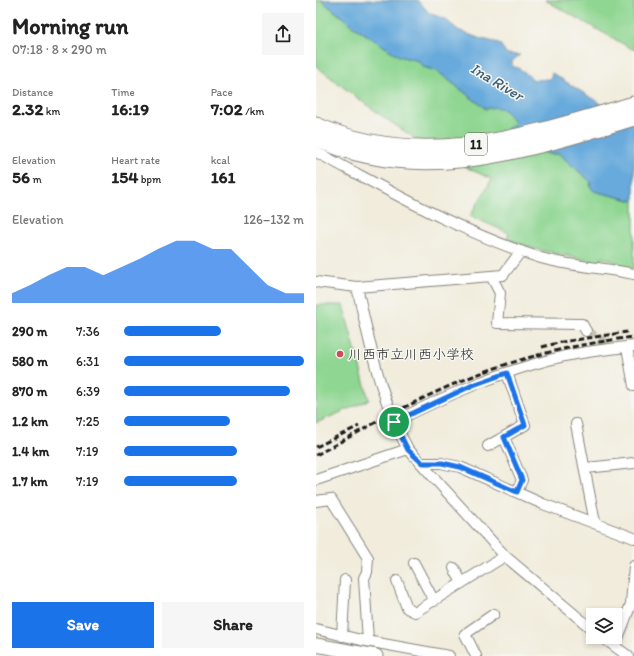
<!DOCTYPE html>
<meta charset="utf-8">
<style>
:root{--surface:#fff;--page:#f6f6f6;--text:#222;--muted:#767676;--accent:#1a73e8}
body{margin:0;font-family:Itim,"Klee One",sans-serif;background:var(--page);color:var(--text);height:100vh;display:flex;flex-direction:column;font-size:15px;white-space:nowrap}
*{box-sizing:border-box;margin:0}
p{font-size:13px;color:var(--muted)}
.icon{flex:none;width:22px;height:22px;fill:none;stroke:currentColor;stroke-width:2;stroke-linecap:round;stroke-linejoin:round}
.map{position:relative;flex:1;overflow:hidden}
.details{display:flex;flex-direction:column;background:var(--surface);width:316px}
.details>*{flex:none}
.fabs{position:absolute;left:270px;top:608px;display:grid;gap:8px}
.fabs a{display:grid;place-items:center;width:36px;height:36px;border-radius:0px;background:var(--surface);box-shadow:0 2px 6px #0003;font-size:20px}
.pin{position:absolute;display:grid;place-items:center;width:34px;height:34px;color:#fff;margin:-17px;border:2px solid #fff;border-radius:50%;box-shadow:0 1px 4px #0007}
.round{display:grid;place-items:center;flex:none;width:42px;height:42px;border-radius:0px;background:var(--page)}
.headline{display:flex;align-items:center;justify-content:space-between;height:68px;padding:0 12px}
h1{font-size:22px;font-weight:800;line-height:30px}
.figures{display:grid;grid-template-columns:repeat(3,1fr);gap:6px;height:68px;padding:4px 12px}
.figures div{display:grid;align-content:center}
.figures b{font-size:17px;font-weight:800}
.figures small{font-size:11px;font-weight:400}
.figures p{font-size:11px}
.chart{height:112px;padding:8px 12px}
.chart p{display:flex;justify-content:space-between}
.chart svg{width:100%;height:72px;margin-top:4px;fill:var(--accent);opacity:.7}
.action{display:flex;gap:8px;margin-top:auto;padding:8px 12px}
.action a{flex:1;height:46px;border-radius:0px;background:var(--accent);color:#fff;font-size:16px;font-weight:800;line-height:46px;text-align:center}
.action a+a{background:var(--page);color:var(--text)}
ul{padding:0 12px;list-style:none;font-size:13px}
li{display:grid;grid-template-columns:64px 48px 1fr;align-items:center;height:30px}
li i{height:10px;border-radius:5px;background:var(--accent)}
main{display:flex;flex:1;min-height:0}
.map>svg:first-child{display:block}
.green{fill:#8ed691;stroke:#557956}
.water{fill:#67aadc;stroke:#42637c}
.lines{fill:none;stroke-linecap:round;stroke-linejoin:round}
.minor-tunnel{stroke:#c6c2b5;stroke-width:10;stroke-dasharray:10 5;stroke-linecap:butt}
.minor-casing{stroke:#86847c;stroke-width:12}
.major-casing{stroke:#86847c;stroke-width:15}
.highway-casing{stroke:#86847c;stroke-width:17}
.minor{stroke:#fff;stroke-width:10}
.major{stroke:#fff;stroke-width:13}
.highway{stroke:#fff;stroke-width:15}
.rail{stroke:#1c1c1c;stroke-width:3;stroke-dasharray:6 3;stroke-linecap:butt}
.route-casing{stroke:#fff;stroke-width:8}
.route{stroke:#1a73e8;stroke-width:5}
.poi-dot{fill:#d1495b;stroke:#f6f6f2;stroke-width:1.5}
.labels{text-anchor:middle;stroke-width:3;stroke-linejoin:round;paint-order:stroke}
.shield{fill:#f6f6f2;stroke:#5d5d5c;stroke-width:1}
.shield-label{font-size:13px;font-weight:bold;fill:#1c1c1c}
.poi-label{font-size:14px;fill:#1c1c1c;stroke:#f6f6f2;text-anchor:start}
.water-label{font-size:15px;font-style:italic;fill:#3e5c72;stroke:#f6f6f2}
</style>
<main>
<section class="details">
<div class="headline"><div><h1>Morning run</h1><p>07:18 · 8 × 290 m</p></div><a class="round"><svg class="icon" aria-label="share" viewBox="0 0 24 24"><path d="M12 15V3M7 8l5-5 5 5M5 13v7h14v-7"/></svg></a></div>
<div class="figures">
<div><p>Distance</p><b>2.32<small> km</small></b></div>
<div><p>Time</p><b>16:19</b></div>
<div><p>Pace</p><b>7:02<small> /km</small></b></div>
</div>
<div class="figures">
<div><p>Elevation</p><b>56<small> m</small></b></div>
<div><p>Heart rate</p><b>154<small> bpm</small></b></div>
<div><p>kcal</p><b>161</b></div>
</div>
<div class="chart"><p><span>Elevation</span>126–132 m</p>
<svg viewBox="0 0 160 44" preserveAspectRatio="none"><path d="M0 44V38L10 33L20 27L30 22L40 22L50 27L60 22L70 17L80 11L90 6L100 6L110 11L120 11L130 22L140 33L150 38L160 38V44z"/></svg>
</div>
<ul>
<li><b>290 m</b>7:36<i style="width:54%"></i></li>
<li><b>580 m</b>6:31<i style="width:100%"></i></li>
<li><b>870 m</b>6:39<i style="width:92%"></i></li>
<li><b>1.2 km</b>7:25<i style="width:59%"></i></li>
<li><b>1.4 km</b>7:19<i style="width:63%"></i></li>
<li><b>1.7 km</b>7:19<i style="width:63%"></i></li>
</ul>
<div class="action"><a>Save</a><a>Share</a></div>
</section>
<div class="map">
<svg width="318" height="656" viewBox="0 0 318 656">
<rect width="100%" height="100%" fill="#f6f6f2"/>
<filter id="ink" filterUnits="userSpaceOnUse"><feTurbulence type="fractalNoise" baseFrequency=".025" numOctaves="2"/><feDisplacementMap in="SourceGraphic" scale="8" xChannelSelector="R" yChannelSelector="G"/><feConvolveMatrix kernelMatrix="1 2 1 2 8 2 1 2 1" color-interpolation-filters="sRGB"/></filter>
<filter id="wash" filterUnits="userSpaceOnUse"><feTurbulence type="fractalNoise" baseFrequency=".012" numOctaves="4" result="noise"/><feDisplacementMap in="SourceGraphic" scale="16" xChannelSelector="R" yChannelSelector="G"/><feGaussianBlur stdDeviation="0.9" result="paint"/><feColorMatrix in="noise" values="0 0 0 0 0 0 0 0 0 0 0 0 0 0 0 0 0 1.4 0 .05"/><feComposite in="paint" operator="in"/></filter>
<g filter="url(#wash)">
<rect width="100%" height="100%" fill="#f1ecdb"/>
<path class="green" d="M0,0H5L37,26L83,56L103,61L107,67L121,71L170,109L179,106L186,108L232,154H243L265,171L275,182L274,186L278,191L318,201V269C307,267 295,258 285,258L283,263L219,249L191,239L193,233L154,216L176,179C111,152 55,109 0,66Z
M229,0H318V50Z
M0,305H27L53,400L0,423Z"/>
<path class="water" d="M5,0H102L113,13L129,19L142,30L162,38L183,43L191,54L204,55L196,61V66L204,69L218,80L234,79L236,73L318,125V201L278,191L274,186L275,182L243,154H232L192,133L191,129L200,123C190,112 187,104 170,109L121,71L107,67L102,61L83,56L37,26Z"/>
</g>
<g filter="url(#ink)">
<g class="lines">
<path class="minor-tunnel" d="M270,331L292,345"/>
<defs>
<path id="minor" d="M0,152C74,191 146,233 225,258C256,267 287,267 318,274
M175,276L184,293L181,323L266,324L270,331
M0,282L41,287L187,275L205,251
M41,287C54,343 64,400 92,449L189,556L277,630
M311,347L318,386
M78,422C133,394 188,370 249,356C271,351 295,349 318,346
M260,424L279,523
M188,437L206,480L201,492
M172,446L209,425L191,373
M106,463H125L144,467L227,504L318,538
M270,468L318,463
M0,480L92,449
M0,501L15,499L52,558L51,572L48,578L52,641
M98,563L118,601
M138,568L146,583
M81,581L91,608L99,612L189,556
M0,629L45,640L133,656
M26,636L29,580
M286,637L312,656
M299,646L315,604L318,566
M160,656L149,634L178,614"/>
<path id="major" d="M0,645L60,656"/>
<path id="highway" d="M0,125C108,172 212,135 318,104
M0,139C107,187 213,149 318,118"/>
</defs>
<use href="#minor" class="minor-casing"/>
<use href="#major" class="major-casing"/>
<use href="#highway" class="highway-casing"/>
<use href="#minor" class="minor"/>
<use href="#major" class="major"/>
<use href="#highway" class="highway"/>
<path class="rail" d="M226,347L246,342L311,332
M0,447L43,426
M0,455C49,429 98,400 150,379C204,357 260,344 318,337"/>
</g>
</g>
<g class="lines" filter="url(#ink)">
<defs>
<path id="route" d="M191,373L209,425L188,437L206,480L201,492L144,467L126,463H106L92,450L78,422L157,385Z"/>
</defs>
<use href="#route" class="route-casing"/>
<use href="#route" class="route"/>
</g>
<circle class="poi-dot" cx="24" cy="354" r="4"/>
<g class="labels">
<rect class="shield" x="149" y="133" width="22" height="22" rx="3"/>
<g class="shield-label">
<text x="160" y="149">11</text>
</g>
<g class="poi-label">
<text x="32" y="359">川西市立川西小学校</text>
</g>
<g class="water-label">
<text transform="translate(181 82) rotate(31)" y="5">Ina River</text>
</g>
</g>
</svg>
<div class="fabs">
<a><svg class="icon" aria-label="layers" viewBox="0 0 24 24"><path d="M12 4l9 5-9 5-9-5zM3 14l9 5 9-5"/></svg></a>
</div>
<div class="pin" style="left:78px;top:422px;background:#1e9e55"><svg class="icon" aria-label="arrive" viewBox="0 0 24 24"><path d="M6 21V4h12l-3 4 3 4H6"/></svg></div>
</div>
</main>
